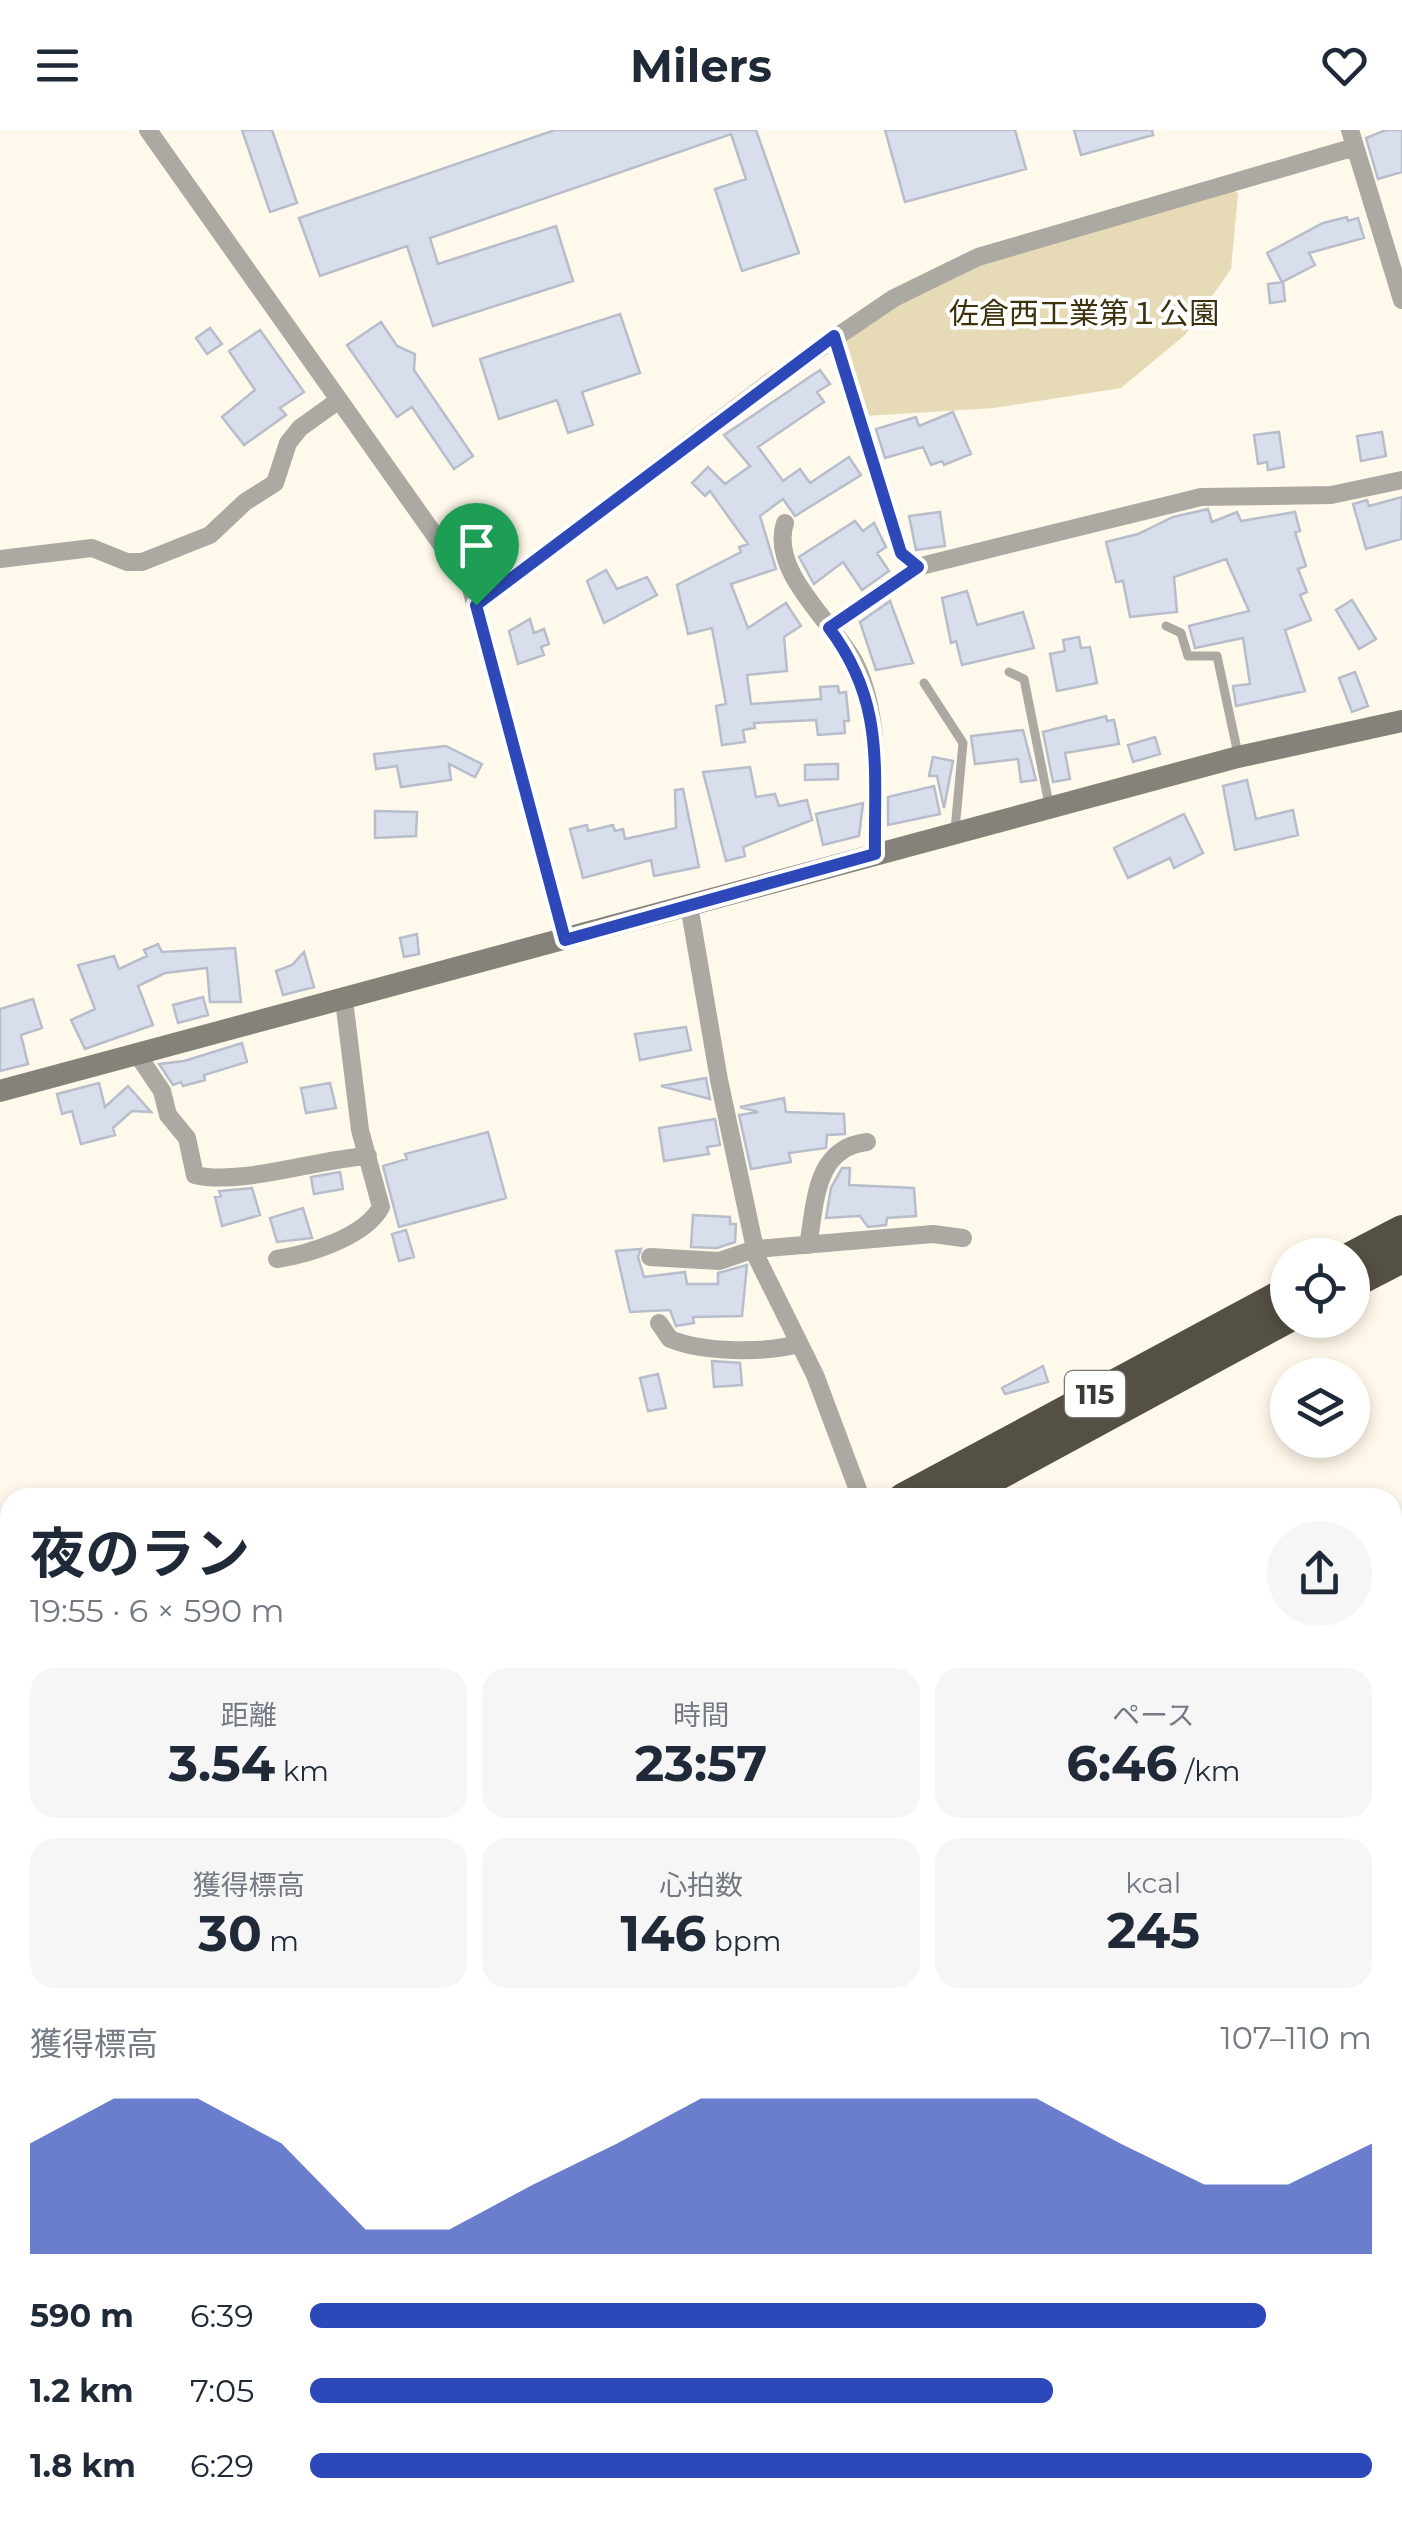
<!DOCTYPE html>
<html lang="ja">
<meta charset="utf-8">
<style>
:root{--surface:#fff;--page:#f6f6f7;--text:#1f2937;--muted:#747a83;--accent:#2d48b8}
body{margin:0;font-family:Montserrat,"Noto Sans JP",sans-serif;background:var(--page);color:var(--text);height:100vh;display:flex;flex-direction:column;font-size:38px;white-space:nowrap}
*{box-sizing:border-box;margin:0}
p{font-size:32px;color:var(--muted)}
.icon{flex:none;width:55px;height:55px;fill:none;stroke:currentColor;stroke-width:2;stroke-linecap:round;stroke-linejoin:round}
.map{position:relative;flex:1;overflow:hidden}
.panel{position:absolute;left:0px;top:1358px;width:1402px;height:1038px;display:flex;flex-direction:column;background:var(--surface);border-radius:30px 30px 0 0;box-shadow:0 5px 15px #0003}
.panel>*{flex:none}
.tools{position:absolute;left:1270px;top:1108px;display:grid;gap:20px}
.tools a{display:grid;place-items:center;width:100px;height:100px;border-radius:50%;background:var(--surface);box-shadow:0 5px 15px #0003;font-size:50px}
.pin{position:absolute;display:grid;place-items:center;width:85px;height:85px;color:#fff;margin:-102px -42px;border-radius:50% 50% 50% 0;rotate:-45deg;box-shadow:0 0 10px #0007}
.pin .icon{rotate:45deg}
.round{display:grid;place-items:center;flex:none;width:105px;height:105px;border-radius:52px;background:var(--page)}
.summary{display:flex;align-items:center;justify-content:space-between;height:170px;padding:0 30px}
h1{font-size:55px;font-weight:700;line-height:75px}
.figures{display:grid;grid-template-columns:repeat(3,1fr);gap:15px;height:170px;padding:10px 30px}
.figures div{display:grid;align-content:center;border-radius:25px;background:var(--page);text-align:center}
.figures b{font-size:50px;font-weight:700}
.figures small{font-size:28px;font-weight:400}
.figures p{font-size:28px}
.chart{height:280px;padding:20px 30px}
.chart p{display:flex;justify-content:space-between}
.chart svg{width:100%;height:180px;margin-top:10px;fill:var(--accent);opacity:.7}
ul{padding:0 30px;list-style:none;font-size:32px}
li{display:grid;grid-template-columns:160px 120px 1fr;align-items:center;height:75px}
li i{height:25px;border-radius:12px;background:var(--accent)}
header{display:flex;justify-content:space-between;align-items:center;height:130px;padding:0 30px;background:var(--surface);font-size:45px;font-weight:700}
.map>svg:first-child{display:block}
.green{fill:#e6dab7}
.building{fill:#d8deec;stroke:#b7bdcb;stroke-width:2.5}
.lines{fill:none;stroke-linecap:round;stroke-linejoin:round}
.lane{stroke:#aba9a2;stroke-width:9}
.street{stroke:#aba9a2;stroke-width:18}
.secondary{stroke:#858279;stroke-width:22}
.highway{stroke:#545043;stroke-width:30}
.route-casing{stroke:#fff;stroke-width:20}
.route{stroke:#2d48b8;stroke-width:12}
.labels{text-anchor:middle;stroke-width:8;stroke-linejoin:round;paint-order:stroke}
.shield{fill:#fff;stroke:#767471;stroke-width:2.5}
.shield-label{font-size:28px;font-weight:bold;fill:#3b3934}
.park-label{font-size:30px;fill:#3e320d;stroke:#fff}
</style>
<header><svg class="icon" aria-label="menu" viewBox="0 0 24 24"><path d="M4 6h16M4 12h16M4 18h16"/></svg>Milers<svg class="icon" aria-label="heart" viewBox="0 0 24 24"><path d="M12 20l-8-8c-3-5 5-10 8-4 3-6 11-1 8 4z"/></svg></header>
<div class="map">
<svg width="1402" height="2393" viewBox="0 0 1402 2393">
<rect width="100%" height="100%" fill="#fef9ea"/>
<path class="green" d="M1234,60L1238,64L1231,139L1185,205L1121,258L994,278L865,286L839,209L901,170L984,130Z"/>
<path class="building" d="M242,0H272L297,73L270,82Z
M555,0H756L799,123L742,141L715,59L746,49L731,4L430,108L438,134L556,96L573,151L433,196L407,116L320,146L299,88Z
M885,0H1015L1026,39L905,72Z
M1074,0H1152L1153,5L1081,25Z
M1386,0H1402V42L1378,49L1366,8Z
M1347,87L1348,91L1358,88L1364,108L1309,123L1315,135L1282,152L1267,123L1323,93Z
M1283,152L1285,171L1270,173L1268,154Z
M620,184L640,243L582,262L593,295L568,303L557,270L499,289L480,229Z
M381,192L397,216L415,224L414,240L473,326L454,339L412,277L397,287L347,215Z
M210,198L222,214L207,224L196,208Z
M260,200L304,262L280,278L286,285L244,315L222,287L255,260L229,221Z
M820,240L830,254L817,262L824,272L758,317L783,351L800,339L810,353L849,327L861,345L795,386L783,369L760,386L776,439L731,454L748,498L786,473L801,496L784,507L787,541L747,545L751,574L821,569L820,557L838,556L839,563L846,562L849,591H844L845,603L818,605L816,590L754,593L755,598L743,600L745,612L722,615L716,576L726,574L712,498L688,504L677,455L741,422L739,417L748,414L710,361L705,366L692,353L708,337L725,354L750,336L724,305Z
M953,282L971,324L944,335L942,331L931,335L923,317L885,328L876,299L916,287L919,296Z
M1279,302L1284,337L1268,340L1267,332L1258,334L1254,305Z
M1382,302L1386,326L1361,331L1357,306Z
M1402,367L1401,409L1366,419L1353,374L1367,370L1369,376Z
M1208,379L1212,392L1237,382L1241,391L1295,382L1300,401L1295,402L1306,436L1298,439L1307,462L1300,465L1311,490L1285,500L1305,561L1236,576L1233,556L1250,554L1243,508L1195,518L1189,496L1249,481L1226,429L1174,447L1177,482L1130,487L1123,451L1116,452L1106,412L1138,404L1173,387Z
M940,382L945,416L916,420L909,386Z
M855,391L863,401L874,393L886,417L877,423L889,441L862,460L843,432L814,454L799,427Z
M606,440L617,459L647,447L657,465L604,493L587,451Z
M967,461L977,495L1023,482L1034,518L962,535L956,511L951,513L942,468Z
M1352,470L1376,509L1359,519L1336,480Z
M890,471L913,533L876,540L860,492Z
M530,489L534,503L544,499L549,514L541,517L544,525L518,534L509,501Z
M1079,507L1081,518L1090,517L1097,553L1057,561L1050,524L1065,521L1063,510Z
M1355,542L1368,576L1352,582L1339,548Z
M1106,586L1107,591L1114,590L1119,614L1065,623L1070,649L1053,652L1043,602Z
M1023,600L1036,650L1021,652L1018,629L975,634L971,606Z
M1155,607L1160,624L1133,632L1128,615Z
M446,616L482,634L475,647L449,634L451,650L401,657L397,636L376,639L374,624Z
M933,627L953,631L944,678L937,646H929Z
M829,634H838V649L805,650V635Z
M750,637L756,667L775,664L779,676L807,670L812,690L743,717L745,726L726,731L703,642Z
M1247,650L1256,689L1293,680L1298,705L1235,720L1223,656Z
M934,656L940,684L888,695V667Z
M683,659L699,737L654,746L651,730L583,748L570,699L587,695L588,701L613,695L615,701L623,699L625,709L676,698L675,660Z
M863,673L859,706L823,715L816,684Z
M375,681L417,682L416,706L375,708Z
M1184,684L1203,723L1174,738L1170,728L1128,748L1114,718Z
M417,804L419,824L404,827L400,808Z
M158,814L162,822L235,818L241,872H210L207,838L165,843L138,856L153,895L85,919L71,890L95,879L78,835L114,826L119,839L147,826L144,820Z
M304,822L314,857L283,865L276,841L292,835Z
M203,867L208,885L178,893L173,875Z
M33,869L42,898L21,905L28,934L0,941V879Z
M686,897L691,920L640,930L635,904Z
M242,913L247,932L204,945L205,950L183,956L181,952L173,955L159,934L184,931Z
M706,948L710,969L661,956Z
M99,953L105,977L128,956L151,982L132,981L113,998L115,1005L81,1014L72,981L62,984L57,964Z
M330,953L336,978L306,983L301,958Z
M784,968L786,982L844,984L845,1004L827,1005L826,1018L789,1023L791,1032L751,1039L739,985L758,982L740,977Z
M715,989L720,1015L707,1017L709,1024L664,1031L659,998Z
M488,1002L506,1068L399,1097L383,1036L407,1029L405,1024Z
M842,1038H850L849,1055L914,1058L916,1086L887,1088L886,1095L868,1097L860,1086L826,1088L831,1058Z
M340,1042L343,1059L314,1064L311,1047Z
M252,1058L260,1085L222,1096L215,1067L221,1066L219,1061Z
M303,1078L312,1108L277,1112L270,1088Z
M693,1085L730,1087V1094H736L735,1112L717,1118L691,1117Z
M406,1100L414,1127L399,1131L392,1104Z
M641,1119L638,1127L644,1147L685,1142L687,1154H718V1143L747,1135L742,1186L693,1187L694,1193L676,1196L670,1180L630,1182L616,1121Z
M712,1231L740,1233L742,1255L714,1257Z
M1043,1236L1048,1252L1005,1264L1002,1258Z
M658,1244L666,1278L648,1281L640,1248Z"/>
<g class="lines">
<path class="lane" d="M1166,496L1181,503L1188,526H1217L1238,624
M1009,542L1024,549L1049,674
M924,553L963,613L955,700"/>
<path class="street" d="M148,0L470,455L565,810
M1350,0L1402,170
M834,206L901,423L917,437L1201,367L1331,365L1402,350
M785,393C769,442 834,493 855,533C883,590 874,662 875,724
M0,429L92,418L127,432H142L210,405L245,372L275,353L288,313L300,298L339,270
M476,475L770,252L894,168L978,127L1355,17
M829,498L917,437
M689,775L719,950L757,1128L815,1245L861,1368
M137,924L162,961L168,985L187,1008L195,1045C241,1056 317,1029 368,1026
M808,1115C816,1073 814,1018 867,1012
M650,1127L719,1131L755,1119L933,1104L963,1108
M277,1129C309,1124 365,1107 381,1077L360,1000L344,870
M659,1193L670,1209C705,1223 763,1223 799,1214
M1392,1587H1402
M1392,1912H1402
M1392,2110L1402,2114
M405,2385L408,2393
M1163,2385L1164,2393
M1267,2385L1285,2393
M734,2393L735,2385"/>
<path class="secondary" d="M0,961L1238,627L1402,591
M1392,2362L1402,2356
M1352,2393L1362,2385"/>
<path class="highway" d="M1352,1126L1402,1100
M1352,1154L1402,1128
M903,1368L1288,1161
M956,1368L1288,1188
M0,1825L10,1821
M0,1851L10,1846"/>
</g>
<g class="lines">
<defs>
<path id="route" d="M834,206L901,423L918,437L829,498C885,572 874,636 875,724L565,810L476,475Z"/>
</defs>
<use href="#route" class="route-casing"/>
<use href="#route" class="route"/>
</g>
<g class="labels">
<rect class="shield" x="1065" y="1241" width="60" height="46" rx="8"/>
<g class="shield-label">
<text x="1095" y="1274">115</text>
</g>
<g class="park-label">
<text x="1084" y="194">佐倉西工業第１公園</text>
</g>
</g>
</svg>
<div class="tools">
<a><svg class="icon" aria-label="locate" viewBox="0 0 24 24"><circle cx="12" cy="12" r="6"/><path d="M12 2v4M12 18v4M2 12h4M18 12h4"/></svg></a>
<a><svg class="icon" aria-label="layers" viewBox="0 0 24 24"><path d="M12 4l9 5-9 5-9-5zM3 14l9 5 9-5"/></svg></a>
</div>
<div class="pin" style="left:476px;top:475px;background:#1e9e55"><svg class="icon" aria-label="arrive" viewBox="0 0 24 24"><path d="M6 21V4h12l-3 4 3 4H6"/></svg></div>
<section class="panel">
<div class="summary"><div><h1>夜のラン</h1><p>19:55 · 6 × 590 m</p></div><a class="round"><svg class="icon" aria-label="share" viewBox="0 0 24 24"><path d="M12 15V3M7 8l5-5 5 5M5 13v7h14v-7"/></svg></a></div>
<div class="figures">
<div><p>距離</p><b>3.54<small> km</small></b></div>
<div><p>時間</p><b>23:57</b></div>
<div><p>ペース</p><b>6:46<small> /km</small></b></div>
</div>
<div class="figures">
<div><p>獲得標高</p><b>30<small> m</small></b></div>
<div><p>心拍数</p><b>146<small> bpm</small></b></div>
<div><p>kcal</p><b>245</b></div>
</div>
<div class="chart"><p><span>獲得標高</span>107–110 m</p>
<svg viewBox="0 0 160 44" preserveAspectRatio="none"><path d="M0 44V17L10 6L20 6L30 17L40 38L50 38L60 27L70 17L80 6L90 6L100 6L110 6L120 6L130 17L140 27L150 27L160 17V44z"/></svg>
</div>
<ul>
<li><b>590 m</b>6:39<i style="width:90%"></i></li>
<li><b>1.2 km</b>7:05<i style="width:70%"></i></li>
<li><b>1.8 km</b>6:29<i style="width:100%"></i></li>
</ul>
</section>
</div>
